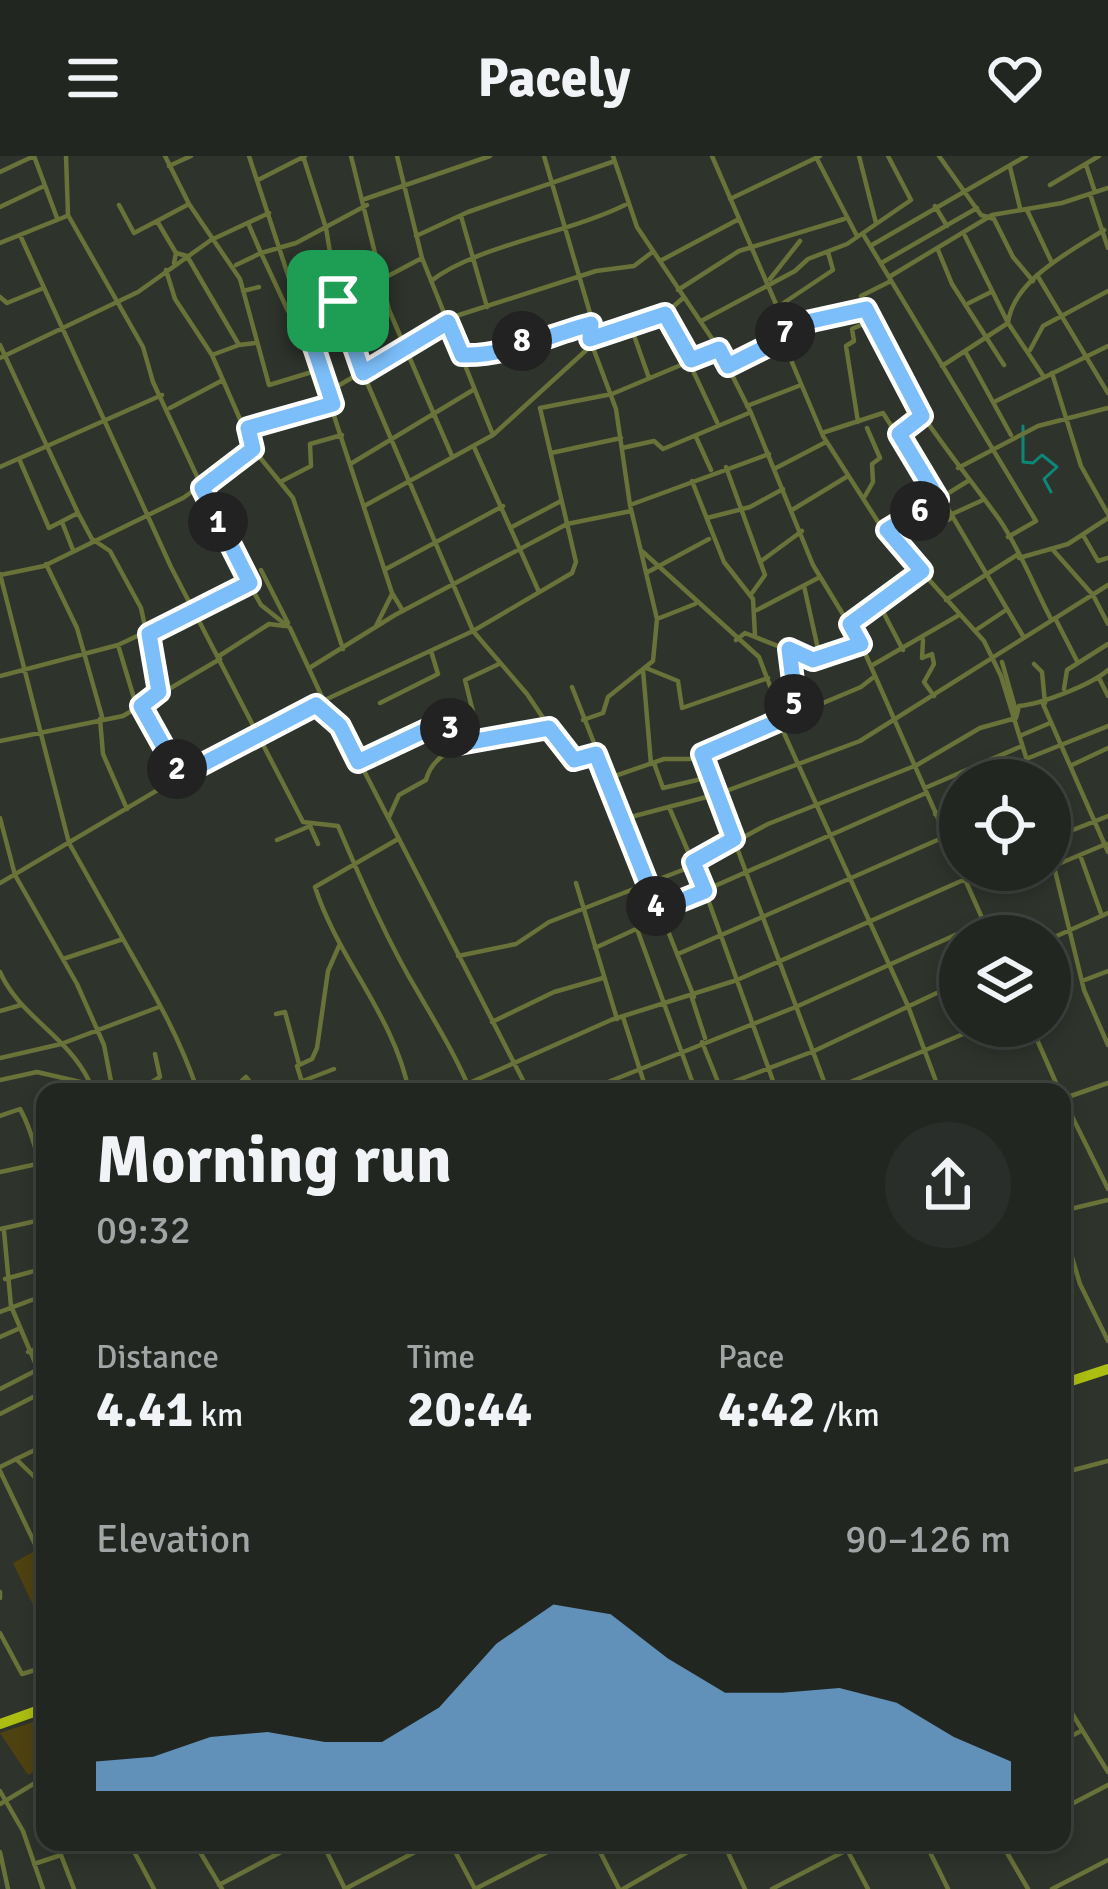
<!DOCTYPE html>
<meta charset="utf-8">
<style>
:root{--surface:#222621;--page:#2a2e2a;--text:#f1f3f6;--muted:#a2a5a5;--line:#3f433f;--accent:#7cbef9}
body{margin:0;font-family:Signika,sans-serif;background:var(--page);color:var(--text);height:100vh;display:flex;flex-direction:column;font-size:45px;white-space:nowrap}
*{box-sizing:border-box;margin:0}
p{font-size:39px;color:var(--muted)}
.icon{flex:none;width:66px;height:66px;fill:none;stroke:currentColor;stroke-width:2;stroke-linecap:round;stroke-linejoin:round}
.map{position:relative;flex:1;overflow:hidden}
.side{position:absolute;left:36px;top:927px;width:1035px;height:768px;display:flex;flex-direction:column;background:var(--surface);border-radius:24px;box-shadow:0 6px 18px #0003,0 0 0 3px var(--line)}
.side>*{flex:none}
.fabs{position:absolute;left:939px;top:603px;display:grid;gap:24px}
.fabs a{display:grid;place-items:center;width:132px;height:132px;border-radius:50%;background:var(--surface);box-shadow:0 6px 18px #0003,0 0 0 3px var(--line);font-size:60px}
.pin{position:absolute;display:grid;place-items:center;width:102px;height:102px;color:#fff;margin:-51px;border-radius:24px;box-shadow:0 6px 18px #0006}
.km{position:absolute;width:60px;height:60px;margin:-30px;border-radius:50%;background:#222;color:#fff;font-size:33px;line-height:60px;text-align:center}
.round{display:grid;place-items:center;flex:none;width:126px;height:126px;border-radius:63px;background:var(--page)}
.headline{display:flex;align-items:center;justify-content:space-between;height:204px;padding:0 60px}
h1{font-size:66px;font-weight:700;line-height:90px}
.stats{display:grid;grid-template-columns:repeat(3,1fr);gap:18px;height:204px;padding:12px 60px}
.stats div{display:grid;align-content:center}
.stats b{font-size:51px;font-weight:700}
.stats small{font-size:33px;font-weight:400}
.stats p{font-size:33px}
.chart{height:336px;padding:24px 60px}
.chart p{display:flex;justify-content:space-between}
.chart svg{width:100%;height:216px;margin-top:12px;fill:var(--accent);opacity:.7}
header{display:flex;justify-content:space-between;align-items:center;height:156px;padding:0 60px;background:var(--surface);font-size:54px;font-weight:700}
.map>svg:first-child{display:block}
.green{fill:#4f4211}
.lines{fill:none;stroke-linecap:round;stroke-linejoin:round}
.stream{stroke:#0d8779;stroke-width:3}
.minor{stroke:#697238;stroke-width:4.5}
.trunk{stroke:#acbe12;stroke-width:10}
.route-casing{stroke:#fff;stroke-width:24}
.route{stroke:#7cbef9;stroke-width:15}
</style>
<header><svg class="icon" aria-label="menu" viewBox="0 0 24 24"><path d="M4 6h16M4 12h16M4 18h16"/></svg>Pacely<svg class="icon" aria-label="heart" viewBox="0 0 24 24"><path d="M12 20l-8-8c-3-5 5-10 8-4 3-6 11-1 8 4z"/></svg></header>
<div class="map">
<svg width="1108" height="1733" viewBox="0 0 1108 1733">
<rect width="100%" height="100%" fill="#2e332c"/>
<path class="green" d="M33,1396L45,1417V1474L13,1407Z
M45,1562V1611L28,1619L0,1577Z"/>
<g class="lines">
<path class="stream" d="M1023,270V306L1033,307L1042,299L1057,311L1044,323L1051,336"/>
<path class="minor" d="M34,0L57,62
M66,0L68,59L143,191L153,226L237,406L261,449L290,472L330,558
M165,0L189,48L157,65L176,97L174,107
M249,0L392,437L403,455
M303,0L326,72L338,145L363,217L473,475L527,538L570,602L595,598
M351,0L389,154L452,300
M544,0L592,164L589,181L616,253L630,349L657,463L653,505L608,541L603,557L583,564
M613,0L637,71L719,193L751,257L813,409L861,488L990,780
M712,0L782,162L791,204L823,280L880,369L984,485L1001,520L1033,624
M859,0L876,67
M939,0L981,59L994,63L1013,101L1033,125
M817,3L857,80
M1086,9L1095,36
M169,10L191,0
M1010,11L1020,52
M0,16L34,0
M258,24L305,0
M1050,29L1099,0
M1090,38L1108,92
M365,43L490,0
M730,43L820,0
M189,48L240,123L269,229L322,213
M119,49L134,77L157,65
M935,50L947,70
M0,51L44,30
M1027,54L1052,107
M461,60L487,151
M863,78L1036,365L1008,381
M20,79L171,411L303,666L338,670C362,726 387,785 419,838C438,871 456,900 471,936
M416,80L468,56L612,6
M965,80L1008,167L1044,221
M0,87L67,60
M872,89L1026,0
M938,94L952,128L1004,209
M176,97L187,100L239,189L255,187
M660,105L739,63
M883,106L977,52
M236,109L261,97L248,67
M166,114L175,143L212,199L253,293L293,342L343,493
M1037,119L1108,237
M889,121L992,59L1062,47L1108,32
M770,123L800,85
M431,125C476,90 568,77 625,49
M891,125L861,140C887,224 948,293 999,363C1020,393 1034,431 1051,463
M678,134L739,95L844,63
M243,135L259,131
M0,141L7,147L41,133
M969,147L991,136
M779,150L833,114L828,96
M288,155L261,97L296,87L367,49
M666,157L717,266
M305,164L422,102
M703,164L795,115L808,103L847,88L911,44L888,0
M631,171L649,222
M784,171L866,153
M591,183L666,157L683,142
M0,189L78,357L92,383L110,395L141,452L159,536
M1030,194L1043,170L1108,135
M965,195L1011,279
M212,199L239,189
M462,199C504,201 549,179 591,168
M0,202L138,136L211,84L269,57
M728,210L786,181
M942,210L1008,167C1013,124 1071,95 1104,74
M1052,217L1081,310L1108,358
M331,234L459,159L596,115L634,110L651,97
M996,245L1108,190
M747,250L801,229
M170,252L223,224
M858,266L846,190L854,185L852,173L870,165
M248,272L333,248
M822,277L883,257L938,343
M899,277L922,259
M493,279L593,188
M696,281L711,314
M474,291L539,436
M622,292L654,285L663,293L749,257
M551,297L621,282
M20,305L49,372L78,357
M352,307L473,234
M0,311L162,239
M726,311L765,419L752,437
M958,312L1038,270L1108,252
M774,313L826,286
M282,325L311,310L310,288L342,279
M692,325L724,406L753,443L755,480
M865,340L873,326L872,308L880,302L867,272
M941,341L1023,480
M366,349L493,279L422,102L397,0
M630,349L769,298
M792,354L848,320
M950,359L983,344
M707,362L750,351L783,333
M62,366L73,394
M510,372L561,345
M887,375L968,325
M1083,379L1098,405L1108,402
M897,387L950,363
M1053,394L1093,439L1108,468
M643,396L759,501L782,562
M1019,402L1068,388L1108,362
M760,406L802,375
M46,408L77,472L103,564
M386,413L503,350
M261,414L288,467
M646,417L709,383
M0,418L69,687L123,783L63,803
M0,419L44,410L183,342L253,293
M804,430L820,502
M946,444L1017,399
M879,448L903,494
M757,454L820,421
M1055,462L1077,505
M657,463L695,448
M850,468L921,415
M376,470L392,438
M976,474L1006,454
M736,484L745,477L813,504L861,488
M923,484L922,502L932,498L934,508L924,526L934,540
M118,489L137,552
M789,493L797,557
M219,500L269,468L285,470
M1002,506L1016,555
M1034,508L1042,516L1045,547
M871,510L959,459
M311,511L395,459L567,368L631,355
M646,512L678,525L682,552L768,522
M643,514L651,608
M0,520L118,489L250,427
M1099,522L1108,540
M572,531L694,841
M1064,533L1067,514L1108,488
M380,547L438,518L431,495
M1043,548L1108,696
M316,549L341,570L529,936
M142,552L180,620
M100,563L103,598L127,653
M778,564L908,850L940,936
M1022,579L1050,567
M480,584L465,524L499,508
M0,585L123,560L220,503
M702,598L828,936
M1026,603L1108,570
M358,606L445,565L459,588
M654,607L663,632L710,621
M1072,609L1108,592
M609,622L664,603H690L861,531L875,520
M925,632L1022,590
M669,651L705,735L777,936
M935,658L960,647
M389,661L399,639L426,624C438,578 511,582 549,572
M0,662L15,719L77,828L104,889L113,936
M623,663L718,638L860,585L1108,429
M398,683L315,731C338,803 395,861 409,936
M1050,683L1108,660
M277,684L310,670L318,688
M1050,694L1084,834L1108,889
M1080,699L1102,760
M1056,709L1106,688
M0,727L256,576L473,475L572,417L576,406L540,252L612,238L719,193
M576,727L617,863
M658,755L926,637
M637,773L696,936
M123,783C152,834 179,879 198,936
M1050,783L1108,757
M595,792L660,762
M678,798L942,682
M458,800L516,788L549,766L685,713L768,668L917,609L980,572L1016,562L1019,550C1041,548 1091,529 1108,514
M0,816C19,860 68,880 89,925
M1082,825L1108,815
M692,842L705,882
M0,855L21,849
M276,858L285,856L299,908
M623,861L647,936
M492,866L554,836L603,822
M1031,870L1060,936
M702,886L722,936
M0,902L61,888L159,851
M0,924L37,916L111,933
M136,936L160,921L155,898
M230,936L246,921L258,936
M274,936L334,913
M305,936L297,910L312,903L317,892L328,815L339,790
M449,936L611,864L737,824L986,714
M583,936L798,850L984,766
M707,936L814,895L960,826
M827,936L982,870
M1062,940L1108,1033
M1062,943L1108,927
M0,960L20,953C34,977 35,998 45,1022
M0,1016L37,1008
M1062,1055L1108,1044
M1062,1068L1080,1128L1108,1185
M0,1073L45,1063
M4,1075L11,1150L45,1230
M5,1123L45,1112
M0,1156L45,1139
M0,1181L18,1173
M28,1196L45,1189
M0,1233L35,1215
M0,1258L45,1235
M16,1303L45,1331
M0,1311L45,1289
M0,1315L45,1409
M1062,1317L1108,1305
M0,1436V1442
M0,1477L22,1518L45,1511
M1062,1541L1108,1616
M1062,1585L1079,1576
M0,1635L23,1675L43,1733
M0,1648L45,1621
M1062,1653L1108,1629
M129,1686L154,1733
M194,1686L222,1733
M322,1686L345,1733L434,1686
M450,1686L475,1733
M595,1686L619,1733
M723,1686L745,1733
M843,1686L868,1733
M925,1686L948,1733
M1012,1686L1006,1695L1028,1733
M0,1696L8,1733
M34,1708L61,1699L74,1733
M219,1729L300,1686
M475,1733L567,1686
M623,1733L705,1686
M772,1733L847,1694
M1052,1733L1108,1704"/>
<path class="trunk" d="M1062,1228L1108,1213
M0,1568L45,1552"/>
</g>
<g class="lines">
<defs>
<path id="route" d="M338,145L363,217L448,166L462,199C504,201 549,179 591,168L590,183L665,158L691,204L719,193L728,210L786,181L784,171L866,153L922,260L899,278L938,343L887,374L922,415L850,468L861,488L813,504L789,493L797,557L702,598L734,683L693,706L705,735L658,754L596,598L574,604L549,572L459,588L445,565L358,606L340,570L316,549L180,620L141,550L159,536L149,478L250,427L202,332L253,293L248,272L333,248L305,164Z"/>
</defs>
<use href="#route" class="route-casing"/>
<use href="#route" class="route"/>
</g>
</svg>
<div class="fabs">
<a><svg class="icon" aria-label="locate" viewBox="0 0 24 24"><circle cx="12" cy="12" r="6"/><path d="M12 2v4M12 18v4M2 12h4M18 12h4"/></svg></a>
<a><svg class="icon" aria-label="layers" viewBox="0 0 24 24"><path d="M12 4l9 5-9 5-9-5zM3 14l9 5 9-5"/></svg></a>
</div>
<div class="pin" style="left:338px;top:145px;background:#1e9e55"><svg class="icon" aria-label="arrive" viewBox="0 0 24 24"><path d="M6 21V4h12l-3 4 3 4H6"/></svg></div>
<b class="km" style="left:218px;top:366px">1</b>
<b class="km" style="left:177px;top:613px">2</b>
<b class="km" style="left:450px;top:572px">3</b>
<b class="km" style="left:656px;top:750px">4</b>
<b class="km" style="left:794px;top:548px">5</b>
<b class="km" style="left:920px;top:355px">6</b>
<b class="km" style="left:785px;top:176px">7</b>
<b class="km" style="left:522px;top:185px">8</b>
<section class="side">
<div class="headline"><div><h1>Morning run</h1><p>09:32</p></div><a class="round"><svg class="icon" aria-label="share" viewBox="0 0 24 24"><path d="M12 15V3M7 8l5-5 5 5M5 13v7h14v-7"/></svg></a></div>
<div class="stats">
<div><p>Distance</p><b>4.41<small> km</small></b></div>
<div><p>Time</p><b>20:44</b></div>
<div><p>Pace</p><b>4:42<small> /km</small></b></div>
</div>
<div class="chart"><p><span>Elevation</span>90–126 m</p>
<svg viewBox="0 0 160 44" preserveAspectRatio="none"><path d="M0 44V38L10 37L20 33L30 32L40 34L50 34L60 27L70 14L80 6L90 8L100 17L110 24L120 24L130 23L140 26L150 33L160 38V44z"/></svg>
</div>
</section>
</div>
